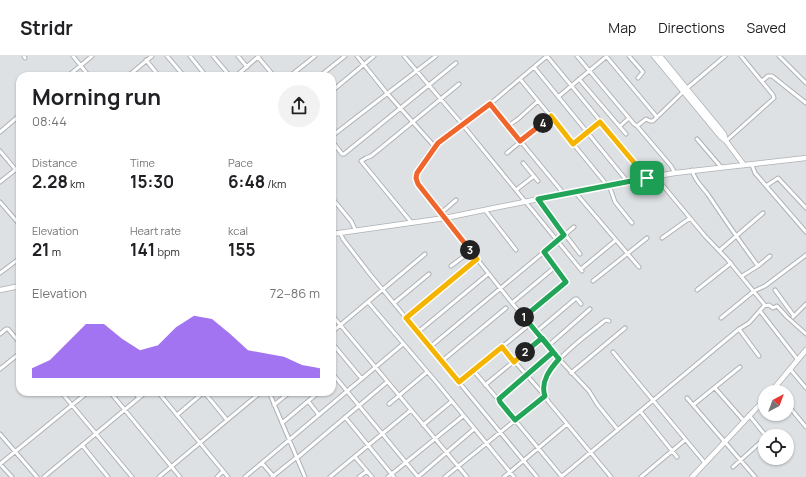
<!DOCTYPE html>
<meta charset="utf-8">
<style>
:root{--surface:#fff;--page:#f2f2f2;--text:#202124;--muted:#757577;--line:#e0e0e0;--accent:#7c3aed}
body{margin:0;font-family:Manrope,sans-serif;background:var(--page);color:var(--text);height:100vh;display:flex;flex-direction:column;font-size:15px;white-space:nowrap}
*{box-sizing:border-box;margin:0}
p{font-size:13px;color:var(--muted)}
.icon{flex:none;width:22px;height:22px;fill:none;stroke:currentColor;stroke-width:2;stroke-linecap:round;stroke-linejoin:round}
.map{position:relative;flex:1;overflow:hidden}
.drawer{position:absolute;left:16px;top:16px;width:320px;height:324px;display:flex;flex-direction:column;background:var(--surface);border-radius:12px;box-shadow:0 1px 3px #0004}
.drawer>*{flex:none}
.needle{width:26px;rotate:41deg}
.tools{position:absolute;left:758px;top:329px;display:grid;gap:8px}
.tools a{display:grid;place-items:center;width:36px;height:36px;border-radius:50%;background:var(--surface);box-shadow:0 1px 3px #0004;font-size:20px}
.pin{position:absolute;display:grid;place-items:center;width:34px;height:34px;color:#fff;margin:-17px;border-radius:8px;box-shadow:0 2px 6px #0006}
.km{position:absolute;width:20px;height:20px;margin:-10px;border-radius:50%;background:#222;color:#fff;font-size:11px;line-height:20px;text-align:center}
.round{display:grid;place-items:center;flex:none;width:42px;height:42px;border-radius:21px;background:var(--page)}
.summary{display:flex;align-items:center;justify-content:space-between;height:68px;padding:0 16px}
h1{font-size:22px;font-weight:700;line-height:30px}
.figures{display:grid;grid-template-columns:repeat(3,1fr);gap:6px;height:68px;padding:4px 16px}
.figures div{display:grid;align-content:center}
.figures b{font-size:17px;font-weight:700}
.figures small{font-size:11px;font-weight:400}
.figures p{font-size:11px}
.chart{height:112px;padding:8px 16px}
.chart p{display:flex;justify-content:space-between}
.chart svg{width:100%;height:72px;margin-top:4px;fill:var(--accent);opacity:.7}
header{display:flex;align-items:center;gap:24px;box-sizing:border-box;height:56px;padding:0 20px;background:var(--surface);border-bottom:1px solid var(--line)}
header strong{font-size:19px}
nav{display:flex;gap:22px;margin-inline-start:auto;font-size:14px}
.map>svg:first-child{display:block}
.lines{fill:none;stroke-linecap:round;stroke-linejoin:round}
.street-casing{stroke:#aeb1b4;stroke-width:5}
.secondary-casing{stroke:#aeb1b4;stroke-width:6}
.street{stroke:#fff;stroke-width:3}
.secondary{stroke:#fff;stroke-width:4.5}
.split-1-casing{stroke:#fff;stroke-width:8}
.split-2-casing{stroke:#fff;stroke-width:8}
.split-3-casing{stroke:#fff;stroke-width:8}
.split-4-casing{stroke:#fff;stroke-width:8}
.split-5-casing{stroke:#fff;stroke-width:8}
.split-1{stroke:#22a559;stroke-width:5}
.split-2{stroke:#22a559;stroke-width:5}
.split-3{stroke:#f5b400;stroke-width:5}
.split-4{stroke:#f0652b;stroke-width:5}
.split-5{stroke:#f5b400;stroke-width:5}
</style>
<header>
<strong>Stridr</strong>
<nav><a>Map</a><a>Directions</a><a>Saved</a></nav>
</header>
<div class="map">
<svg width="806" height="421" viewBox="0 0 806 421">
<rect width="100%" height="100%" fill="#dee1e4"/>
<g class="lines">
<defs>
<path id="street" d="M24,0L25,2
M73,0L89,20
M167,0L184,20
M190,0L206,20
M213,0L230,20
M238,0L247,11
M357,0L386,36L435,91
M404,0L462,68L582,215
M547,0L483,54L438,87L417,117L416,125L420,131L512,247L559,303L589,335L597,348L618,374
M547,0L647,122
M577,0L634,68L637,70L646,63L650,65H653L686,33L725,0
M606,0L657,61
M629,0L643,16L638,22
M779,0L806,27
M258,1L274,20
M146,4L159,20
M534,11L627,125
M68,20L92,0
M128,20L152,0
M236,20L259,0
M290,20L315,0
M320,20L345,0
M520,23L607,129
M579,23L626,78
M762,25L768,20H772L806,47
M332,35L374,0
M558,41L607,0
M490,48L564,138
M508,70L518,63L538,45
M620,70L629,62
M637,70L671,110L675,117
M0,76L20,59
M332,80L436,0
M697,83L721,111
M332,85L342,98H344L456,7
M726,85L774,42L773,39L741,0
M573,87L600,66
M0,95L16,114
M507,97L551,60
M523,107L538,125
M752,109L755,117L806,176
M692,114C695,126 703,131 709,140C725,164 741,187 758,210
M0,126L20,110
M609,129L615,146L632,167
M766,130L778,122L806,152
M516,134L534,120
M575,136L639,211
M332,142L351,165L356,175
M538,143L580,198
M0,146L20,169
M485,154L516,194
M441,157L456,144
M412,167L361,105L366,102L371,100L381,92L459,28
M340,177L343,183L369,217L537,421
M662,182L690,162
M720,194L763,157
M451,210L471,195
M581,213L616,184
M0,217L20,202
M742,220L758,210L770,200
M593,225L647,182
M697,234L731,207
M775,234L794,260
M368,246L437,327L514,421
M394,247L429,218
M512,247L555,211
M764,250L769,249L773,252L777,250L787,261L806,278
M760,255L798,304
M332,259L467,421
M524,261L566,226L544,196
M793,261L806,248
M406,262L477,203
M721,262L754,235L765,230L806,199
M609,265L606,264L603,266C584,282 530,317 548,345L611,421
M739,273L759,300
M332,276L425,198
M418,276L488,218
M536,276L575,243H577L581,248
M0,278L6,273H8L20,287
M332,287L362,323
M548,290L590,253
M430,291L574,171
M613,296L705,407
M442,305L506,252
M0,313L20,297
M790,313L806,332
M473,314L496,341L499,343L500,346L562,421
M332,317L418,421L474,373
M571,317L625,272
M459,326L530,268
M485,329L542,282
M715,332L744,365
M774,333L777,336
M61,336L132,421
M110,336L180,421
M134,336L139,342
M158,336L228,421
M204,336L227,364
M269,336L305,421
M687,342L755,421
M499,343L553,296
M308,345L319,359
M389,348L427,316
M787,348L806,371
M274,349L290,336
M693,349L740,311
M640,355L677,401
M177,359L204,336
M749,359L766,380
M345,361L394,421
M282,367L319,336
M423,369L452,345
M0,378L37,421
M82,389L108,421
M355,401L372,421
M297,402L387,326
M262,407L274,421
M0,408L88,336
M0,408L12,421
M733,411L765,382
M44,421L146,336
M159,421L261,336
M217,421L223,415
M245,421L403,288
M272,421L297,401
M330,421L411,354
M359,421L367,415
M388,421L463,360
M445,421L545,340L502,291
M504,421L567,368
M561,421L739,273L749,267L764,250V248L727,203L705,180L655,120
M641,421L685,384"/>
<path id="secondary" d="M654,0L721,81L726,85L744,109
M660,0L724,78L726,85
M332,178L445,162L627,125L675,117L806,102
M0,234L20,230
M771,336L806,294
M692,421L765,343"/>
</defs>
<use href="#street" class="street-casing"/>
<use href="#secondary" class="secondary-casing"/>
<use href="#street" class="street"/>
<use href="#secondary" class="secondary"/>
</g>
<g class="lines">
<defs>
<path id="split-1" d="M524,261L566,226L544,196L564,179L538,143L647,122"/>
<path id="split-2" d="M524,261L553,296L499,343L500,346L515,364L545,340C540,326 550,313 559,303C553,296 548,289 542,282L525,296"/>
<path id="split-3" d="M470,194L477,203L406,262L459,326L502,291L514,306L525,296"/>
<path id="split-4" d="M470,194L418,128L416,122L417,117L438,87L490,48L520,85L543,67"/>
<path id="split-5" d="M543,67L551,60L573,88L600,66L647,122"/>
</defs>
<use href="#split-1" class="split-1-casing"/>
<use href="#split-2" class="split-2-casing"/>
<use href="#split-3" class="split-3-casing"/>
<use href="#split-4" class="split-4-casing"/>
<use href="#split-5" class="split-5-casing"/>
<use href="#split-1" class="split-1"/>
<use href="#split-2" class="split-2"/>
<use href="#split-3" class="split-3"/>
<use href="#split-4" class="split-4"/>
<use href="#split-5" class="split-5"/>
</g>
</svg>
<div class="tools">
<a><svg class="needle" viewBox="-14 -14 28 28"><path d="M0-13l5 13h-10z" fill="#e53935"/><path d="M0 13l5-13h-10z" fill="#757577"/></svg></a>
<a><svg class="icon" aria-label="locate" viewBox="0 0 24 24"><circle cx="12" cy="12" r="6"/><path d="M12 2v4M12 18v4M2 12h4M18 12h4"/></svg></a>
</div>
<div class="pin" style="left:647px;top:122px;background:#1e9e55"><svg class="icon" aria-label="arrive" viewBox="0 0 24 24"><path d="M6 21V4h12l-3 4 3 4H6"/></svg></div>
<b class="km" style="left:524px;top:261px">1</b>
<b class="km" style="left:525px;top:296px">2</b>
<b class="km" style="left:470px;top:194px">3</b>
<b class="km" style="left:543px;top:67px">4</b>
<section class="drawer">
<div class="summary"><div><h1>Morning run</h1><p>08:44</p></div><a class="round"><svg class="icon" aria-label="share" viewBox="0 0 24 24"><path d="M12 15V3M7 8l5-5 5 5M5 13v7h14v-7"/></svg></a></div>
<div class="figures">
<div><p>Distance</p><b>2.28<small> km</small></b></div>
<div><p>Time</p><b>15:30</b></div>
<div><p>Pace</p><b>6:48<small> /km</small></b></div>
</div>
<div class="figures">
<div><p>Elevation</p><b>21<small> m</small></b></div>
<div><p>Heart rate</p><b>141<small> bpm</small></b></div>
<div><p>kcal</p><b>155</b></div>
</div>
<div class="chart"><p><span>Elevation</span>72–86 m</p>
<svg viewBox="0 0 160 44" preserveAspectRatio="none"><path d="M0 44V38L10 33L20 22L30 11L40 11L50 20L60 27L70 24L80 13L90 6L100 8L110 17L120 27L130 29L140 31L150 36L160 38V44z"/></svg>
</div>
</section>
</div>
